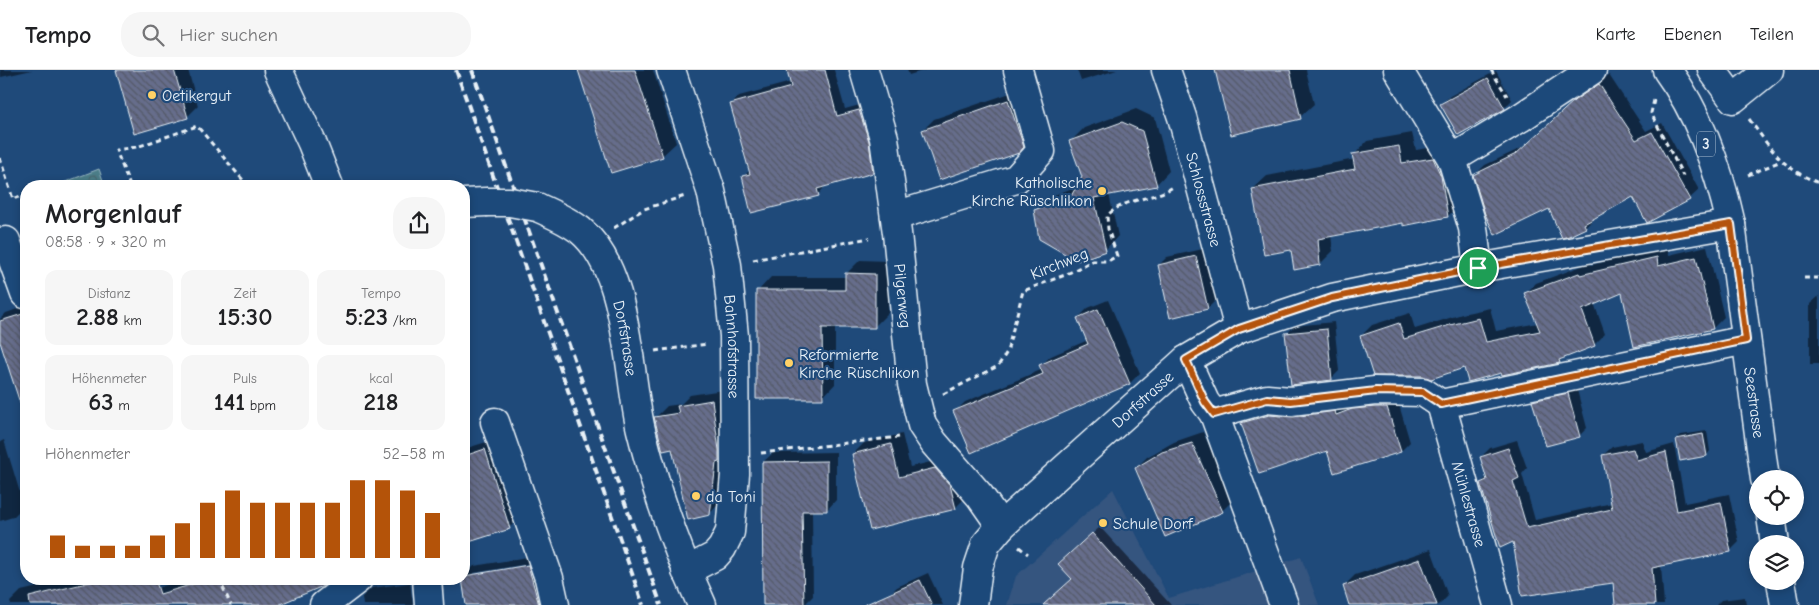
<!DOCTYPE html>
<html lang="de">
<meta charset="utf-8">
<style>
:root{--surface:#fff;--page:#f6f6f6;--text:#202124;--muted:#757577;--line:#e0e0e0;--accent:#b45309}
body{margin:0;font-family:"Comic Neue",sans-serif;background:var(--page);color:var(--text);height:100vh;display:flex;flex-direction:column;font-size:19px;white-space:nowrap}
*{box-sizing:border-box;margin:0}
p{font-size:16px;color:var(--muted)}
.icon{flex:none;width:28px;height:28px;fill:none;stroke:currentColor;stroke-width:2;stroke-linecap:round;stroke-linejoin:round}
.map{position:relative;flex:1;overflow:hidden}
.panel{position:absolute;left:20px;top:110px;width:450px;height:405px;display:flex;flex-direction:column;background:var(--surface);border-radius:20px;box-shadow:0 2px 8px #0003}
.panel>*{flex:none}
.fabs{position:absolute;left:1749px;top:400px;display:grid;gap:10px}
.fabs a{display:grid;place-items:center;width:55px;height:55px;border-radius:50%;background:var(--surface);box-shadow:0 2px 8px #0003;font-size:25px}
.pin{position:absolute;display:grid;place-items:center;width:42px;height:42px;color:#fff;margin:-21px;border:2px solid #fff;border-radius:50%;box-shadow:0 1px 5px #0007}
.round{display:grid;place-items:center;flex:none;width:52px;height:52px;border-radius:20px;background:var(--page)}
.head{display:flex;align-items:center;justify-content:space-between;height:85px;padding:0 25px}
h1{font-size:28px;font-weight:800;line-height:38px}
.stats{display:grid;grid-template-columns:repeat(3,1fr);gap:8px;height:85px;padding:5px 25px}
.stats div{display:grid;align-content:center;border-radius:12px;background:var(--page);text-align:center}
.stats b{font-size:25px;font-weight:800}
.stats small{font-size:14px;font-weight:400}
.stats p{font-size:14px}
.chart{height:140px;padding:10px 25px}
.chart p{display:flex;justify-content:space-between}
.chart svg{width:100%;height:90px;margin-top:5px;stroke:var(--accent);stroke-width:6}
header{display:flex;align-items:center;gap:30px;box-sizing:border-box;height:70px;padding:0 25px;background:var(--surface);border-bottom:1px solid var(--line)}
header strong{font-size:24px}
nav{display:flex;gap:28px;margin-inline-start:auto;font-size:18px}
.search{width:350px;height:45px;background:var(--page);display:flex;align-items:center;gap:12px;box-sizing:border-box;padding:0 18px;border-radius:20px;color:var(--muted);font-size:19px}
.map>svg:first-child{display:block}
.built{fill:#34547f}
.park{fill:url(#park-crowns);stroke:#9ab7c0}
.shadow{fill:#0007;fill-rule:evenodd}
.building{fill:url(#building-back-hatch);stroke:#e8f1f8}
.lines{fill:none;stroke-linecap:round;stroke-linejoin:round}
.minor-casing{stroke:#e8f1f8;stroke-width:31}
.major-casing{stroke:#e8f1f8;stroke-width:31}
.path{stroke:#e8f1f8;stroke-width:3;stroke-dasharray:5 4;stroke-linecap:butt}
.minor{stroke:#1f4a7a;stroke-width:28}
.major{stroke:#1f4a7a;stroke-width:28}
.rail{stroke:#e8f1f8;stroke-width:4;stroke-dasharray:8 4;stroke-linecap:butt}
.minor-bridge-casing{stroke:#e8f1f8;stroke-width:31;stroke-linecap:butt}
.minor-bridge{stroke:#1f4a7a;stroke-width:28}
.route-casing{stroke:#fff;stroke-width:10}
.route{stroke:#b45309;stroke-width:6}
.poi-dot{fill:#ffd166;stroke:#1f4a7a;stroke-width:2}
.labels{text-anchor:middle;stroke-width:4.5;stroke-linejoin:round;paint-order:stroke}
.shield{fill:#1f4a7a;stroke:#acbfd2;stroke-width:1}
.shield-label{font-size:15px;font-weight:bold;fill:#e8f1f8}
.poi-label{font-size:16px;fill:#e8f1f8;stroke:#1f4a7a;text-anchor:start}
.street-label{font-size:16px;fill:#e8f1f8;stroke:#1f4a7a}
</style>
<header>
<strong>Tempo</strong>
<div class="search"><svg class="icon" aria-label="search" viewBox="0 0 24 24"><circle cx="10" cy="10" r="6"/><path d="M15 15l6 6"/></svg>Hier suchen</div>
<nav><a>Karte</a><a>Ebenen</a><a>Teilen</a></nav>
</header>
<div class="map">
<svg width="1819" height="535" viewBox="0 0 1819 535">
<defs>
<pattern id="park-crowns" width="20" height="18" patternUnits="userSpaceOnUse" patternTransform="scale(1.25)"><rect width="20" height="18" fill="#4c7d88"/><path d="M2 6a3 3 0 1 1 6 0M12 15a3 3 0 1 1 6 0" fill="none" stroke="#49656c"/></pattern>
<pattern id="building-back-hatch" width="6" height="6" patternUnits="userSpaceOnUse" patternTransform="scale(1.25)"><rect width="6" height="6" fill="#666d8b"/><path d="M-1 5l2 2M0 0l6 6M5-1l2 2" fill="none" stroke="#545967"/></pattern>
</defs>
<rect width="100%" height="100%" fill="#1f4a7a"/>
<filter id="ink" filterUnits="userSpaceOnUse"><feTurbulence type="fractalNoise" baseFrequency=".02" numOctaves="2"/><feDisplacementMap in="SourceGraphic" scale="10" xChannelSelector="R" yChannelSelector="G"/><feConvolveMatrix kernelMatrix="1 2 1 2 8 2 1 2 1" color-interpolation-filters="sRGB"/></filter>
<g filter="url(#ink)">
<path class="built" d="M1113,419L1169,528L1301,487L1319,535H1007L1016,506Z"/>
<path class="park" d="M99,99L105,116H61L60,114Z"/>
<path class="shadow" d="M0,0H32L1,7Z
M120,0H188L198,36L187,47Z
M579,0H653L676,73L662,86Z
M788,0H834L845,39L867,33L880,94L872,102L826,115L818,125L743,107L750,100L732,34L739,26L791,12Z
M907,0H925L909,5Z
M1077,0H1117L1081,11Z
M1218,0H1306L1314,34L1300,47Z
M1496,1L1512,30L1504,38L1458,63L1442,34L1450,26Z
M1609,5L1646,61L1662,53L1699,120L1689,129L1633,126L1595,147L1586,157L1568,165L1549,137L1475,105L1485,95L1528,75L1587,20Z
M1019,20L1029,70L1018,82L923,60L934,49Z
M1136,39L1155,48L1169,101L1156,115L1109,124L1118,166L1105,180L1036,141L1049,127L1078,116L1083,107L1071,71L1084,58Z
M1412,63L1416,80L1446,75L1461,133L1448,146L1404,151L1331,165L1333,181L1320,194L1292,178L1253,119L1267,106L1355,89L1354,85L1367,71Z
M1707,176L1724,247L1713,258L1622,221L1594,233L1605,264L1594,275L1565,286L1559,292L1502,302L1465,297L1361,266L1372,255L1410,243L1415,259L1462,244L1490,238L1496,261L1538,253L1525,224L1536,213L1590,193L1591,195L1667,177L1669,185Z
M1203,179L1216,230L1208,238L1171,247L1159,195L1167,187Z
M860,190L888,191V243L875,256H835V314L822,328L758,221L771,207H846V204Z
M1819,226V294H1810V234Z
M1108,230L1140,303L1130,313L972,382L955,342L965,332L1043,299L1041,295L1051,286L1088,270L1078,248L1088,238Z
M26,236V317L17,320L0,268V249L6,243Z
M1334,252L1339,301L1331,309L1287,264L1294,256Z
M1576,316L1587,358L1579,366L1534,331L1541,323Z
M723,320L730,369L720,433L709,444L656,347L667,336L681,334L690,325Z
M1397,328L1410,372L1401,381L1328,379L1242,353L1252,343Z
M1707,361L1710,381L1707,385L1677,369L1681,365Z
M1203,362L1233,430L1222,441L1136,398L1147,387L1174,372Z
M902,364L910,397L947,388L966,427L955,438L853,384L864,373Z
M496,369L520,447L509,458L469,470L464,452V379Z
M4,370L24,436L13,447L0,451V372Z
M1517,370L1527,398L1522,404L1535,450L1612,433L1603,385L1612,377L1642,371L1646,382L1674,374L1685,433L1729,424L1739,472L1730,481L1661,495L1664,535H1616L1615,511L1514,471L1494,458L1481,413L1487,407L1481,387L1490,378Z
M836,382V430L827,440H812L813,526L804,535H764L763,392L773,383Z
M1100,457L1171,535H1044L1073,509L1067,486Z
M1431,479L1448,526L1439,535H1351L1344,516L1355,505Z
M539,485L555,535H467L463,509L464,506L474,496ZM534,493V495L474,505V503Z
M928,503L943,535H893L889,525L897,517Z
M72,509H139L114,531L187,509H316L317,511L275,535H11L10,532L21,521Z
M410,513L413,535H363L362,527L372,518Z
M1745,527L1746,535H1716L1721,530Z"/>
<path class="building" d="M116,0H174L188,48L134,64Z
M578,0H635L663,87L611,103Z
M787,0H825L837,46L859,40L869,71L873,103L817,119L819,126L751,143L742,106L750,104L730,34L791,17Z
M1215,0H1290L1301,49L1231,65Z
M1488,8L1505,39L1458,65L1440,34Z
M1599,14L1636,70L1652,62L1690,130L1647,153L1633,127L1584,154L1586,158L1569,166L1562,168L1549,139L1495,165L1485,144L1473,105L1516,84L1575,30Z
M1008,30L1024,77L1019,83L939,110L922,60Z
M1122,52L1142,61L1157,116L1094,128L1106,181L1077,191L1039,169L1034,140L1071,126L1082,107L1069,71Z
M1399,76L1402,93L1433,88L1441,106L1448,147L1403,156V153L1318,169L1320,195L1294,200L1291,180L1264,185L1252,119L1355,99L1352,84Z
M1196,186L1208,239L1170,248L1158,195Z
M1657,187L1658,196L1696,187L1713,259L1634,277L1622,223L1582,240L1595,276L1559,290L1560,293L1502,305L1501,303L1468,312L1464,298L1431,309L1423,306H1373L1360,266L1399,253L1404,269L1450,255L1479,248L1486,272L1540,261L1524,223L1579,203L1580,205Z
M845,203L875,204V258H822L823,329H756V220H845Z
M1098,239L1130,314L971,383L953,341L1043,304L1039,295L1088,274L1077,248Z
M26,243V338L22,339L0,272V251Z
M1327,259L1332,310L1291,315L1285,263Z
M1568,323L1580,367L1546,376L1532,331Z
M712,330L719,380V392L716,393L710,445L688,450L672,379L663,381L654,347L679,343L677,336Z
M1376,337H1387L1401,382L1334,403L1327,381L1259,404L1241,353L1269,345L1293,347L1335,341L1336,345L1352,339Z
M1703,364L1707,386L1680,391L1676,369Z
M1192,373L1223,442L1165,467L1135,398L1162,382Z
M891,374L899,407L935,398L950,415L956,439L870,460L852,384Z
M1508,378L1519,408L1513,411L1527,458L1612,439L1602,385L1633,379L1637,390L1666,382L1677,441L1721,432L1731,482L1652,498L1655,535H1615L1613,513L1522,526L1513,472L1500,478L1480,413L1487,410L1480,387Z
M485,379L510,459L469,472L464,456V386Z
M827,391V441H802L804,535H763L762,392Z
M1092,463L1156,535H1043L1072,509L1058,494Z
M1420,489L1437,535H1349L1343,516Z
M528,495L539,535H466L462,509H464V506Z
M103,509H155L160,524L210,509H333L323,516L278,535H30L29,527Z
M920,510L932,535H864Z"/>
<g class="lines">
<defs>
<g id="minor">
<path id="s1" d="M671,0L711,121L727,195L734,266L735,404L730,462L722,478L715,486L686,501"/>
<path id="s2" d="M864,0L884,68L897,163L912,314L922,355L934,373L980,426L1001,456"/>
<path id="s3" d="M1166,0L1182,47L1239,259"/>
<path d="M1398,0L1452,89L1473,158L1478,198"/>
<path d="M1712,0L1733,29L1769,0"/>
<path d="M1452,89L1520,48L1592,0"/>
<path d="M464,133L486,132"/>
<path id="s4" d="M537,137C552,144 567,150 580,160C630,201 627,302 641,360C656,421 676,478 702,535"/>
<path d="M895,146L1016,109L1041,81L1018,0"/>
<path d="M0,172L6,171L25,224"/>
<path d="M1186,290L1205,332L1214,344L1267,329L1291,331L1375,321L1423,322L1441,334L1746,270"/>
<path id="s5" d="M1441,334L1498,535"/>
<path d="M1214,344L1284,535"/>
<path d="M495,352L549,508L555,535"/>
<path d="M324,535L358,509"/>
<path id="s6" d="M973,535L978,498L986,474L1001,456L1186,290L1239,259L1332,228L1478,198L1731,154"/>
</g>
<g id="major">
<path d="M278,0L312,73L329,116"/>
<path id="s7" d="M1667,0C1700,45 1719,100 1731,154L1765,409"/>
<path d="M1771,446L1775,474"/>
<path d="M427,509L429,535"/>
<path d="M1781,511L1785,535"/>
</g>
</defs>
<use href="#minor" class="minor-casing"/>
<use href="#major" class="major-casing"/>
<path class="path" d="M1491,0L1507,26
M1654,30L1651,43L1683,106
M1749,49C1772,80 1781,98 1819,113
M0,88L13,129L26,124
M1748,105L1781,91
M130,116L116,80L137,77L197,56L248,116
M614,158L644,139L685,126
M753,190L869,168
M1804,208H1819
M655,281L708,274
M943,324L998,296L1007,282L1023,221L1065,205L1092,191H1108L1117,186L1108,159L1107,146C1123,128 1153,130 1173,117
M761,383L899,367
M1019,477L1028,484
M219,509L231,535"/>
<use href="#minor" class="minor"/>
<use href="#major" class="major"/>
<path class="rail" d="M456,0L643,535
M472,0L661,535"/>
<defs>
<path id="minor-bridge" d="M486,132H510L537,137"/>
</defs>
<use href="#minor-bridge" class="minor-bridge-casing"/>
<use href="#minor-bridge" class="minor-bridge"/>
</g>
</g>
<g class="lines" filter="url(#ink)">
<defs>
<path id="route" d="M1731,154L1746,270L1441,334L1423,322L1376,321L1291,331L1267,329L1214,344L1205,332L1186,290L1239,259L1332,228L1478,198Z"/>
</defs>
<use href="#route" class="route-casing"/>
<use href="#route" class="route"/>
</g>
<g class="poi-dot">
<circle cx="152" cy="25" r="5"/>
<circle cx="1102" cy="121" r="5"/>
<circle cx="789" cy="293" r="5"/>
<circle cx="696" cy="426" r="5"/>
<circle cx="1103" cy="453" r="5"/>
</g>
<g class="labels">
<rect class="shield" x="1697" y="61.5" width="18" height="25" rx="4"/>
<g class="shield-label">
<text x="1706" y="79">3</text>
</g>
<g class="poi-label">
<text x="162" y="31">Oetikergut</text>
<text x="1092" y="118" text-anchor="end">Katholische<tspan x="1092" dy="18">Kirche Rüschlikon</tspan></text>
<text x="799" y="290">Reformierte<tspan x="799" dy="18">Kirche Rüschlikon</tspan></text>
<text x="706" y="432">da Toni</text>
<text x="1113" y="459">Schule Dorf</text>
</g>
<g class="street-label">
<text dy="6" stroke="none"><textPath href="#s3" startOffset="135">Schlossstrasse</textPath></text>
<text transform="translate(1059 193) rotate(-22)" y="6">Kirchweg</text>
<text dy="6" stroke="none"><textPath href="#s2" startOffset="230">Pilgerweg</textPath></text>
<text dy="6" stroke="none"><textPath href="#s4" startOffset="169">Dorfstrasse</textPath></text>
<text dy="6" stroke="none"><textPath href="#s1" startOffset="285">Bahnhofstrasse</textPath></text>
<text dy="6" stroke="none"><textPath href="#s6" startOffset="276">Dorfstrasse</textPath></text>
<text dy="6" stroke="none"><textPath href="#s7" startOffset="348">Seestrasse</textPath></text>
<text dy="6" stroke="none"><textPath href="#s5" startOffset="104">Mühlestrasse</textPath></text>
</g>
</g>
</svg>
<div class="fabs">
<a><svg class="icon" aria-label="locate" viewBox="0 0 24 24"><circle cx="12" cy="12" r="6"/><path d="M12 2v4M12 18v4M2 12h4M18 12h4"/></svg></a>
<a><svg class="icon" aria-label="layers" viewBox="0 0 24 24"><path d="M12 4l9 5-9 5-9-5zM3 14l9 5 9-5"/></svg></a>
</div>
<div class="pin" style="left:1478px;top:198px;background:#1e9e55"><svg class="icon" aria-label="arrive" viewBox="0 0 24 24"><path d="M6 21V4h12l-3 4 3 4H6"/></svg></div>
<section class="panel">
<div class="head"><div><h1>Morgenlauf</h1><p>08:58 · 9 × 320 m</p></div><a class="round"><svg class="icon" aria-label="share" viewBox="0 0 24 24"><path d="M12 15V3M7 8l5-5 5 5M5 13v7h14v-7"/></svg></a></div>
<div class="stats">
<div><p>Distanz</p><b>2.88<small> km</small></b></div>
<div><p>Zeit</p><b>15:30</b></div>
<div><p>Tempo</p><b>5:23<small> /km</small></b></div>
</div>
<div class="stats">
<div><p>Höhenmeter</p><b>63<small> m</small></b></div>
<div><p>Puls</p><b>141<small> bpm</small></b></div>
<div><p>kcal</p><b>218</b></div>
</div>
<div class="chart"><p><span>Höhenmeter</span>52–58 m</p>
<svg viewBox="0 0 160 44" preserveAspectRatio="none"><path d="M5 44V33M15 44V38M25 44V38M35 44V38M45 44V33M55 44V27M65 44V17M75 44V11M85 44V17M95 44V17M105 44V17M115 44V17M125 44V6M135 44V6M145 44V11M155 44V22"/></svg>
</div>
</section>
</div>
